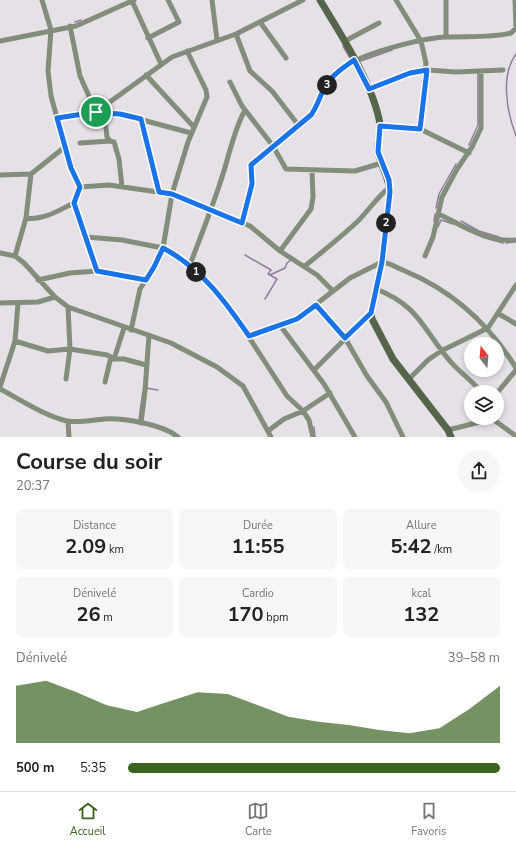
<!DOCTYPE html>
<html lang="fr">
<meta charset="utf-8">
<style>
:root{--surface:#fff;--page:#f6f6f6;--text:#222;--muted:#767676;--line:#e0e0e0;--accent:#3a6420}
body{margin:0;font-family:"Nunito Sans",sans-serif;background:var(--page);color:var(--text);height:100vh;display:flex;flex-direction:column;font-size:15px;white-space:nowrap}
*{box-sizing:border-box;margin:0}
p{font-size:13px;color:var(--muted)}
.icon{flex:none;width:22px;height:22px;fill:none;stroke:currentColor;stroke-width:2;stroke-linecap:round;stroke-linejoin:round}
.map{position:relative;height:437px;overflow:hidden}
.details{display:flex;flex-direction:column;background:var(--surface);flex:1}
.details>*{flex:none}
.needle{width:26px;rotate:344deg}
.tools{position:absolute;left:464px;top:337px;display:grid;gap:8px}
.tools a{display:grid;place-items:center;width:40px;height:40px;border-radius:50%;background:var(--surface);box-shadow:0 2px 6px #0003;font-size:20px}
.pin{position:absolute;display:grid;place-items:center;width:34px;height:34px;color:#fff;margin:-17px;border:2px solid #fff;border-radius:50%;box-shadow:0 1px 4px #0007}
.km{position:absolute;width:20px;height:20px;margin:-10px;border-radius:50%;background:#222;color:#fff;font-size:11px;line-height:20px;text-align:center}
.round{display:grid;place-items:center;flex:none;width:42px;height:42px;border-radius:21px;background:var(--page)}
.head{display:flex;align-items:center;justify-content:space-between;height:68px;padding:0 16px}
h1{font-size:22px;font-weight:700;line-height:30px}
.stats{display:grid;grid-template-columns:repeat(3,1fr);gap:6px;height:68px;padding:4px 16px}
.stats div{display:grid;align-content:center;border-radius:8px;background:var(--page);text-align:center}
.stats b{font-size:20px;font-weight:700}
.stats small{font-size:11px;font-weight:400}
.stats p{font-size:11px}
.chart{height:112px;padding:8px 16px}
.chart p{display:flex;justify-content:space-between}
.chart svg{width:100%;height:72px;margin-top:4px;fill:var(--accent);opacity:.7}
ul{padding:0 16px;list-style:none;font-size:13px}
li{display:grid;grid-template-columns:64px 48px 1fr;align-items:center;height:30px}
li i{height:10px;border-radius:5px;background:var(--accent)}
.dock{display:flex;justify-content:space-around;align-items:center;height:56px;border-top:1px solid var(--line);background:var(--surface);font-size:11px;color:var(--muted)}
.dock a{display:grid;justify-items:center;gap:2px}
.dock .current{color:var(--accent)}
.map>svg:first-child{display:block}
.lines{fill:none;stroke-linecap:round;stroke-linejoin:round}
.stream{stroke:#917d99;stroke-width:1.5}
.minor{stroke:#828d7c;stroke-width:5}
.secondary{stroke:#54654c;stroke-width:7}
.route-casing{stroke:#fff;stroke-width:8}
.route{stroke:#1a73e8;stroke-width:5}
</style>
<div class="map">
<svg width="516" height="437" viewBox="0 0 516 437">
<rect width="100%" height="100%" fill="#e5e1e7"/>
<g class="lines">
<path class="stream" d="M75,22L81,20
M343,46L350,58
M516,54C500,76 507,112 516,136
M361,61L392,50
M352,63L358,74
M469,145L478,125V73
M436,208L439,194L456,164
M434,221L435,214
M461,221L479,231L499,237
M438,227L441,220L453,224
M482,237L503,243
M506,243L514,242
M245,255L271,270L268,274L270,275
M270,275L285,268L287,263L291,260
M265,299L277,279L270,275
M146,388L158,390
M139,419L143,391
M314,427L315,437"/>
<path class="minor" d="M42,0L51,30L48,71L51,96L71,168L80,187L74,203L97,271
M212,0L217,40
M396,0L421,41L426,63L420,129
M132,1L161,64
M260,22L286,58
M70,26L80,76L96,112
M236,34L250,71L272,91L299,126
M446,37V0
M148,38L179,22L168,0
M0,41L76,26L134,0
M345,41L379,23
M146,75L193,126
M230,82L242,106L273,146L286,169L355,171L382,163
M369,89L410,73L427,70L456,72L503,70
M104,111L107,137L110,141L114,142L119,159L122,187
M104,113L120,114L191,133
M57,118L96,112L172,57L236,34L303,0
M141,119L159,192
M380,126L420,129L469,153
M80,143L110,141
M0,175L31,174
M80,187L109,185L172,194L250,226L280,251L317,275L333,291
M439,214C463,226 488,243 516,240
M26,218C43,221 59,210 74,203
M242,223L252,185L251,165L311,115C322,100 324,86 338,72C356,54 422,38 447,37C468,36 491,38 511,33L516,28L515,0
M86,237L122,240L163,248L175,254L211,284L232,311L287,396L303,411L309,420L313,437
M280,251L311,209L313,197L312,171
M0,253L15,256L24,263L55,297L68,307L171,343L217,367L243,386L271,437
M15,256L26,218L31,174L66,146
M425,256L433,237L442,197L457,169L472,147L481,128V71
M305,266C323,251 341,237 358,221C369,210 377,197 390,187
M189,267C201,236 213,206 223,174C230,152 234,130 245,110
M38,280L70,273L97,271L146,280
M376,289C420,306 423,330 450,361C459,372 472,380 481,392
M0,303L38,302L55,297
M18,303L15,341L48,351L70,349L107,355L114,359L124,328
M316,305L345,338L367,376L386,402L403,437
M499,314L516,324
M279,324L324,384L355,437
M131,330L140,289L154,267L163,248L172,194L188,142L207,97L206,90L187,51
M249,336L297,319L350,278L382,262C390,263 397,268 405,271C453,291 489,324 516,368
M114,359H124L146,365
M314,370L371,313
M66,379L70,349L68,307
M408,380L428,360L441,351L488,328L516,285
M105,382L111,357
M0,387L15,341
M0,389C21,400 43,415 67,421C78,423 93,420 104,419C124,418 162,424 178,437
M497,393L516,370
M491,418L516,436
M68,421L69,437
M141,423L145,391L149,335
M448,430L492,419
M268,431L284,419L303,411L330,393"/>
<path class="secondary" d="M320,0C341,35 373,83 380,124C381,132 377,142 378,151C380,165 389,177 390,192L382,262L371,313L372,319L393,359L448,430L451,437"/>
</g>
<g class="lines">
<defs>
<path id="route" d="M354,60L369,89L410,73L427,70L420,129L380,126L378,152L389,180L390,192L382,262L371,313L345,338L316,305L297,319L249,336C225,301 201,268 163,248L154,267L146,280L97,271L74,203L80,187L71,168L57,118L90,113L103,108L104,113L120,114L141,119L159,192L172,194L242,223L252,184L251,165L311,115C317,107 319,98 324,89C330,76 343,68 354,60Z"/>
</defs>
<use href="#route" class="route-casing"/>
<use href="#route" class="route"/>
</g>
</svg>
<div class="tools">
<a><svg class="needle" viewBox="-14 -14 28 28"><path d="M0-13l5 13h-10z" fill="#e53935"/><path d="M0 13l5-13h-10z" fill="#767676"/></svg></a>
<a><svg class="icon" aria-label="layers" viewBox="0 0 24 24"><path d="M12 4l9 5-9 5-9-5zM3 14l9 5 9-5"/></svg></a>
</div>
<div class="pin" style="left:96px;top:112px;background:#1e9e55"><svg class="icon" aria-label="arrive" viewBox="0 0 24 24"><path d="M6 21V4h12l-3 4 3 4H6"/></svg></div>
<b class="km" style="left:196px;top:272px">1</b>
<b class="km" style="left:386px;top:223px">2</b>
<b class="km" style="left:327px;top:85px">3</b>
</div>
<section class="details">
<div class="head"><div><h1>Course du soir</h1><p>20:37</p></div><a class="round"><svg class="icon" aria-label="share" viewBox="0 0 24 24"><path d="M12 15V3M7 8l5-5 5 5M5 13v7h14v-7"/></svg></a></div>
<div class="stats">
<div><p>Distance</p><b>2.09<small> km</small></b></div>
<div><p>Durée</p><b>11:55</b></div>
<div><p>Allure</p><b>5:42<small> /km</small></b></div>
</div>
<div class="stats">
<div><p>Dénivelé</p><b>26<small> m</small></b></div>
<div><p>Cardio</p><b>170<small> bpm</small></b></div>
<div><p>kcal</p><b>132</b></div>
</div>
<div class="chart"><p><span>Dénivelé</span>39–58 m</p>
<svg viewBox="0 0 160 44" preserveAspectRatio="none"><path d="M0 44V9L10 6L20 13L30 21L40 25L50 19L60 13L70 14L80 21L90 28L100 31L110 33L120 36L130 38L140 35L150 23L160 9V44z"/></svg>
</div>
<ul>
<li><b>500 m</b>5:35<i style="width:100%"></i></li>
</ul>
</section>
<nav class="dock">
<a class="current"><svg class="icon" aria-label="home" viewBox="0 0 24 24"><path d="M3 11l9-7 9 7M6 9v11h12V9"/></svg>Accueil</a>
<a><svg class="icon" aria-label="map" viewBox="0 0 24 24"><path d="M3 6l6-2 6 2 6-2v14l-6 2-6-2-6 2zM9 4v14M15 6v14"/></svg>Carte</a>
<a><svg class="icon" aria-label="saved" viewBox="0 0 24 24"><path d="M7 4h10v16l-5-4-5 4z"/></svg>Favoris</a>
</nav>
